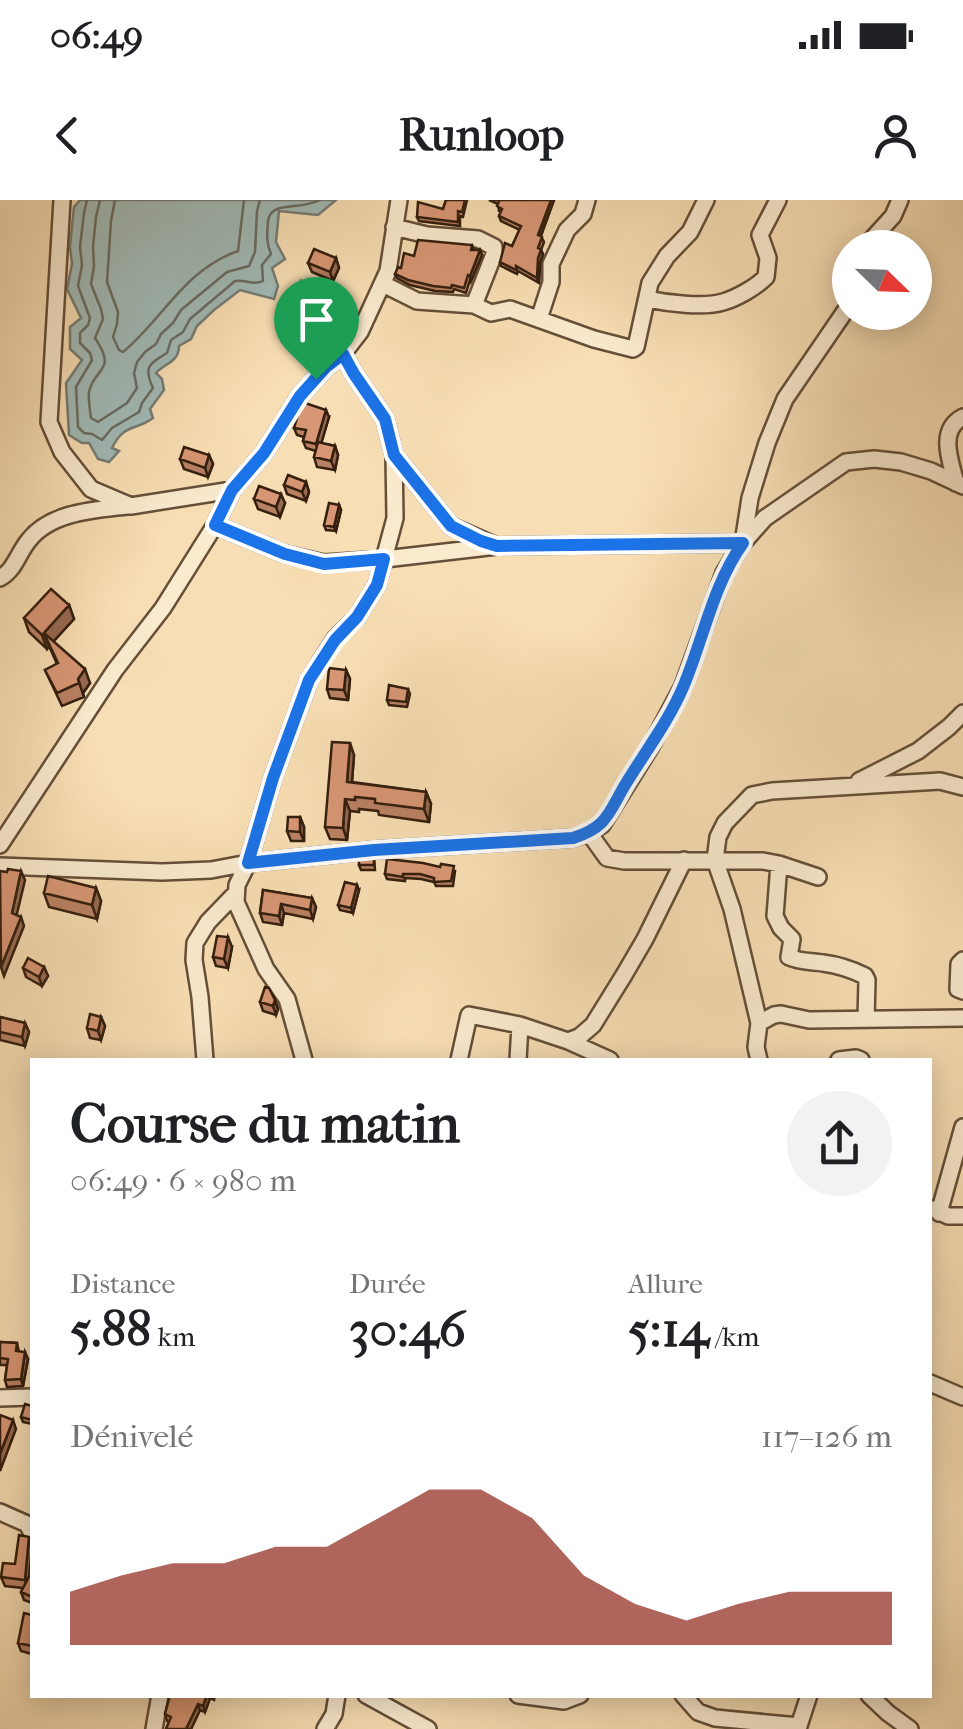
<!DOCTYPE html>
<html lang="fr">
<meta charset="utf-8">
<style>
:root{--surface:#fff;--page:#f2f2f2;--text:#202124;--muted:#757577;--accent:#8f2418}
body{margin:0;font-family:"IM FELL French Canon",serif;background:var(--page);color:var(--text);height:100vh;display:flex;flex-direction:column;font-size:38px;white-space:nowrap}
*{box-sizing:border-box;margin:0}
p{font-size:32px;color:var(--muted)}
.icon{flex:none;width:55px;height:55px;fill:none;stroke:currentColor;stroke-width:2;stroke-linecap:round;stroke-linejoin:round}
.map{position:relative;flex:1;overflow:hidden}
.sheet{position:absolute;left:30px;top:858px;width:902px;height:640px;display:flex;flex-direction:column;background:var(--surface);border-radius:0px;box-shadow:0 5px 25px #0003}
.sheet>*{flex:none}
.needle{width:65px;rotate:113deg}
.controls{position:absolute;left:832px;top:30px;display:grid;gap:20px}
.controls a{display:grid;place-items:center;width:100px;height:100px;border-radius:50%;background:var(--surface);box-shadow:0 5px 25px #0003;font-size:50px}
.pin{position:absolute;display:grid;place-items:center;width:85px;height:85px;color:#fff;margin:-102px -42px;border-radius:50% 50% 50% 0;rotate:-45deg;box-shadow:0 0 10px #0007}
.pin .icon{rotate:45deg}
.round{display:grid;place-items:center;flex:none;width:105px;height:105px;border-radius:52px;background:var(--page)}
.head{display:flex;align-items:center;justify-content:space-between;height:170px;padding:0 40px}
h1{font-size:55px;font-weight:700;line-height:75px}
.stats{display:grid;grid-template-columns:repeat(3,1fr);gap:15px;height:170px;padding:10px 40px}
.stats div{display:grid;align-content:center}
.stats b{font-size:50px;font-weight:700}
.stats small{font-size:28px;font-weight:400}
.stats p{font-size:28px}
.chart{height:280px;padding:20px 40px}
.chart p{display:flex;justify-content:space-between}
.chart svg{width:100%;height:180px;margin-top:10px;fill:var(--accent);opacity:.7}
.status{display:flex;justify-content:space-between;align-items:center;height:70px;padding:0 50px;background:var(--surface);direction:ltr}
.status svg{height:28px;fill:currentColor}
header{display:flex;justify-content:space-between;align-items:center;height:130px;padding:0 40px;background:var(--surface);font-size:45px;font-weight:700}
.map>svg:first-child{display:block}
.water{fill:#a1bab7;stroke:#757c73;stroke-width:2.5}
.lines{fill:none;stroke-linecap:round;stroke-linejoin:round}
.shore{stroke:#6a6c62;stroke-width:2.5}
.minor-casing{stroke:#654f38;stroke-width:20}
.minor{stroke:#faeace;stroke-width:15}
.wall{fill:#b98164;stroke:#341f0e;stroke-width:2.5}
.shaded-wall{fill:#966951;stroke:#341f0e;stroke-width:2.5}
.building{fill:#d79674;stroke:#341f0e;stroke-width:2.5}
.route-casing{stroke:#fff;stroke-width:20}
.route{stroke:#1a73e8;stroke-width:12}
</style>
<div class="status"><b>06:49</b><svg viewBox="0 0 49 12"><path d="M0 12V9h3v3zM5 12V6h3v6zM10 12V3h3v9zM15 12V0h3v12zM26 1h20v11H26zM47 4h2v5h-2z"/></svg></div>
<header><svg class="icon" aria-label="back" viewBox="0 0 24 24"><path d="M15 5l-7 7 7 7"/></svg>Runloop<svg class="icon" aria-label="person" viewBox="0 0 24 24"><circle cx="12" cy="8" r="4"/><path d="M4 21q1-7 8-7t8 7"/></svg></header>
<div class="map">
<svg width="963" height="1529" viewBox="0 0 963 1529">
<rect width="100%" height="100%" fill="#f8deb4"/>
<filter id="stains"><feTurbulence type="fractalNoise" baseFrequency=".002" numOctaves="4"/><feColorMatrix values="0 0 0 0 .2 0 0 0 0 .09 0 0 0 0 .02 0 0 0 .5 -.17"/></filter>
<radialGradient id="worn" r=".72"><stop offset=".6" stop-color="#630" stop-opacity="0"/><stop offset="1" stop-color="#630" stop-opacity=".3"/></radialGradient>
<path class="water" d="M80,0H336L318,15L279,11L276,42L285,59L272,68L278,86L274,99L240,90L214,110L197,126L191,139L179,146C179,162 165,163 156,173L162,179L164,190L150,209L153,218C136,231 124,223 112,248L119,251L109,262L98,259L89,243H82L69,235L66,183L82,160L70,149V127L81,118L67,89L72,64L70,47L74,7Z"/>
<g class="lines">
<path class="shore" d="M87,0L84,13L80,47L82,65L78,86L90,118L88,125L80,133V143L90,153L92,160L76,187L78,227L84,233L92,234L102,240L112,228L139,212L142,203L153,188C143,167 149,164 167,153L171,140L183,132L190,119L235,81C244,79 255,86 263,81L262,65L271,54C266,43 267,34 268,21C271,0 299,11 320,0
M100,0L96,17L93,47L94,66L91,84L101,109L103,119L95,138C118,172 94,167 89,192C88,199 90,210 91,218L98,222L127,203L137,188L134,173L137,162L145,152L156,144L161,134L173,123L181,110L227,72L249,66L255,52L257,11L260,0
M115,0L111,21L107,82L118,112L117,124L113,137L119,150L123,152C163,119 184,70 238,51L244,0"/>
<defs>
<path id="minor" d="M62,0L49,222L62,252L91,289L131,306L232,290
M394,27L427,35L478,39L494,47V54L474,105
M864,48L893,16L900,0
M383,84L417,101L474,105L491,113L510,109L594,139L633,149L636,147L650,83L667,56L690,32L706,0
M647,99C666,103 704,108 723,102C737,98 756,87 766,77L768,58L760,35L778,0
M539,119L551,82V64L567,30L583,14L587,0
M343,154L354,174L385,219L394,255L451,326L494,345
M956,283C950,260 938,230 963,217
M215,325L285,354L324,363L385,359L497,346L743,343L750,298L767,243L785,199L850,104
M0,378C15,370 18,353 29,340C51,312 94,310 127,306
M859,581L918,551L949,527L963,513
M589,633L607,658L624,661H763L779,664L775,716L781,728L792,739L789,757C800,762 811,761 823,763C838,765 851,769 865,776L867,780L866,819
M0,645L115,470L163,408L215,325L232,290L264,253L300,196L326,167L343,154L360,132L388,71L399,0
M779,664L818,677
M0,666L162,672L211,670L248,663L374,650L573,638L589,633L602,625L650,548L683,486L724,373L741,345L765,318L846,262L874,259L901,262L931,271L963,286
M963,760L959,764L958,789L963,791
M759,823L732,709L715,660L718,637L725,623L752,595L772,591L940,581L963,587
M568,841L610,860
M205,860L200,797L194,760L195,743L208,722L235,694
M304,860L287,799L266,769L236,702L237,685L248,663L273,578L309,480L335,439L357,417L377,385L395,318L394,255
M459,860L469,815L520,825L568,841L579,837L593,825L624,775L645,739L684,660
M518,860L520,825
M759,860L756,847L759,823L774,815L781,814L809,820L963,818
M839,860L856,858L861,860
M933,1009L948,1016H963
M939,1013L963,927
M930,1183L963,1197
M0,1198L32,1197
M0,1312L27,1324L32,1333
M366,1495L428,1529
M518,1495L564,1501L580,1495
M683,1495L698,1512L715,1518L799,1526
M869,1495L888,1513L910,1529
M154,1529L160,1495
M325,1529L334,1514L337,1495
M798,1529L809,1495"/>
</defs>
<use href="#minor" class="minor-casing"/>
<use href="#minor" class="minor"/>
</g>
<path class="wall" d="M446,0H467L463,17L460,16V26L419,21L417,17L443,9Z
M489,0H554L541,36L544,42L541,50L543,54L540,63L539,83L518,71L517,74L501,66L500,62L512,46L520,30L501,21L499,16L501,12L499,11L498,4Z
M472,45L474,50H480L482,55L471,81L470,80L466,93L454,89L453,92L435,91L410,85L397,78L395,74L414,56Z
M336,58L339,68L333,81L312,72L308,63Z
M324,99L315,118L312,116L308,129L305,128L302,135L289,130L286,121Z
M329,217L321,243L335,246L338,255L335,270L317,267L314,257L316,251L306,248L303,241L304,237L297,235L294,228Z
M209,255L213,264L208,277L184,269L180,259Z
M306,282L309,292L306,301L287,294L284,285Z
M254,299L285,303L280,317L258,309Z
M339,305L341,310L336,331L326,330L324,325Z
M69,405L74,419L53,442L90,483L83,493L84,497L62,506L45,470L57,464L49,446L47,449L29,432L24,418Z
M346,470L350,479L348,500L330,498L327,489Z
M408,489L410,494L407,507L389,505L387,500Z
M354,555L352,582L426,592L431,604L429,622L379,615L378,611L359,609V612L350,611L347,640L330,639L325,627Z
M300,617L304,627V641H291L287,631Z
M374,657L375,670H361L359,665Z
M455,671L453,686H436L434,682L421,679L405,678V681L387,679L385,674Z
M96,688L101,701L97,719L49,707L44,693Z
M263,690L312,698L316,707L313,719L284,713L282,725L263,722L260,713Z
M359,690L353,713L340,710L338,705Z
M232,747L228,768L216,766L213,757Z
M44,767L48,776L42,786L26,777L23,768Z
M275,800L278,809L276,815L263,811L260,802Z
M0,817L25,823L29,832L25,846L0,840Z
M101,817L105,826L101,840L90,838L87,828Z
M0,1142L17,1143L19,1152L28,1159L23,1186L7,1187L5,1180L7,1165H0Z
M32,1206V1224L23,1222L21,1217Z
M32,1371V1403L24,1400L21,1392L23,1388L5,1386L1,1377H29Z
M32,1415V1454L21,1451L18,1443Z
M170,1495H215L214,1500L210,1498L205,1512L200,1510L191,1529H166L169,1522L167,1521L165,1514Z"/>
<path class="shaded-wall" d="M551,0H554L539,40L538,35Z
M480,50L482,55L471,81L470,76Z
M541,50L543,54L540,63L539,83L537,78L538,58Z
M336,58L339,68L333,81L330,72Z
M320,90L324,99L315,118L312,108Z
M309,107L312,116L308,129L304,120Z
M301,118L305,128L302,135L299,125Z
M326,210L329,217L319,251L316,244Z
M335,246L338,255L335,270L331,261Z
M209,255L213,264L208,277L205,268Z
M306,282L309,292L306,301L302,292Z
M281,294L285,303L280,317L276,307Z
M339,305L341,310L336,331L334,327Z
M69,405L74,419L50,445L44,433L49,446L47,449L42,435Z
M85,469L90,483L83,493L84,497L78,479Z
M346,470L350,479L348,500L344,490Z
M350,543L354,555L351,594L347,582Z
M426,592L431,604L429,622L424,609Z
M345,599L350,611L347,640L343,628Z
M300,617L304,627V641L300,632Z
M21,671L25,680L15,722L12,713Z
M357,685L359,690L353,713L351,708Z
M96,688L101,701L97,719L92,705Z
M312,698L316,707L313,719L310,710Z
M281,704L284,713L282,725L279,716Z
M21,717L24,726L4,776L1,767Z
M228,737L232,747L228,768L224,759Z
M44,767L48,776L42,786L39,777Z
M275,800L278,809L276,815L273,806Z
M101,817L105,826L101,840L98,831Z
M25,823L29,832L25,846L22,837Z
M25,1152L28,1159L23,1186L21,1179Z
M13,1220L16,1229L0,1271V1254Z
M29,1337L32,1346L28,1389L25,1380Z
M207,1495H209L210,1498L205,1512L203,1506Z
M198,1504L200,1510L191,1529H186Z"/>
<path class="building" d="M446,0H465L462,12L458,11V22L417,17L418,2L443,9Z
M498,0H551L538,35L542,37L538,48L541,50L538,58L537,78L516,66V70L500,62L505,43L512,46L521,26L499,16L502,9L497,6L499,1Z
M418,40L472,45L471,50H480L470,76L468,75L464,88L452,85L451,88L433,86L408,80L395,74L398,67L401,68L404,53L414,56Z
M314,49L336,58L330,72L308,63Z
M301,81L320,90L312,108L309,107L304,120L301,118L299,125L286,121Z
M302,202L326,210L316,244L303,241L306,230L294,228Z
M318,242L335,246L331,261L314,257Z
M184,247L209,255L205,268L180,259Z
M288,275L306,282L302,292L284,285Z
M259,286L281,294L276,307L254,299Z
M329,303L339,305L334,327L324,325Z
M51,389L69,405L42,435L24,418Z
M44,433L85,469L78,479L79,483L57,493L45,470L58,463Z
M329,468L346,470L344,490L327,489Z
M389,485L408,489L406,502L387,500Z
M332,542L350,543L347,582L426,592L424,609L375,603V599L355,597V600L345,599L343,628L325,627Z
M288,617H300V632L287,631Z
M374,657V665H359V658Z
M387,659L423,663L440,667L441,664L454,666L451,681L434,682V678L420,674H403V677L385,674Z
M8,669L21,671L12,713L21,717L1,767L0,671L7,672Z
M48,676L96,688L92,705L44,693Z
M345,682L357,685L351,708L338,705Z
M263,690L312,698L310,710L281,704L279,716L260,713Z
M217,736L228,737L224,759L213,757Z
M28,758L44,767L39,777L23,768Z
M265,787L269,788L275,800L273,806L260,802Z
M90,814L101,817L98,831L87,828Z
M0,817L25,823L22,837L0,832Z
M0,1142L17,1143L16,1151L25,1152L21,1179L5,1180L8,1159L0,1158Z
M25,1204L32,1206V1220L21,1217Z
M0,1215L13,1220L0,1254Z
M19,1335L29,1337L25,1380L1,1377L3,1363L15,1364Z
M32,1371V1397L21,1392Z
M24,1413L32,1415V1446L18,1443Z
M170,1495H207L203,1506L198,1504L186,1529H166L171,1517L165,1514Z"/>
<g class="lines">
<defs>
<path id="route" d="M343,154L354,174L385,219L394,255L451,326L481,341L497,346L743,343C713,385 704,437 684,485C669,521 645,552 625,585C608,614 607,627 573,638L374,650L248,663L273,578L309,480L335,440L357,417L377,385L384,359L324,364L285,354L215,325L232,290L264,253L300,196L326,167Z"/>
</defs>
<use href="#route" class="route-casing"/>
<use href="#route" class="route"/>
</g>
<rect width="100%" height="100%" filter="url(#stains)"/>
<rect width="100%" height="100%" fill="url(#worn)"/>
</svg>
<div class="controls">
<a><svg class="needle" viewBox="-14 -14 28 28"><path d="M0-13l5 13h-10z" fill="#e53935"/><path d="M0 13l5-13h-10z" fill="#757577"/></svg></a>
</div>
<div class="pin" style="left:316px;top:179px;background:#1e9e55"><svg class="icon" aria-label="arrive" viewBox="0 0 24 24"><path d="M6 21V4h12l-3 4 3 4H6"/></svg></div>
<section class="sheet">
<div class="head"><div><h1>Course du matin</h1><p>06:49 · 6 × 980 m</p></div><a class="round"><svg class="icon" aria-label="share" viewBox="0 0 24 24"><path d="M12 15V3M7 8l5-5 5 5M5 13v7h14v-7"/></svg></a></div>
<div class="stats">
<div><p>Distance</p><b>5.88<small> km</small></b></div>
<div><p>Durée</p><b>30:46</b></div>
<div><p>Allure</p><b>5:14<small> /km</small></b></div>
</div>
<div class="chart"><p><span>Dénivelé</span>117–126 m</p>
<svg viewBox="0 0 160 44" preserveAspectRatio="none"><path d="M0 44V31L10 27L20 24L30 24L40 20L50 20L60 13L70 6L80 6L90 13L100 27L110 34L120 38L130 34L140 31L150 31L160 31V44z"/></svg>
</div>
</section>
</div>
